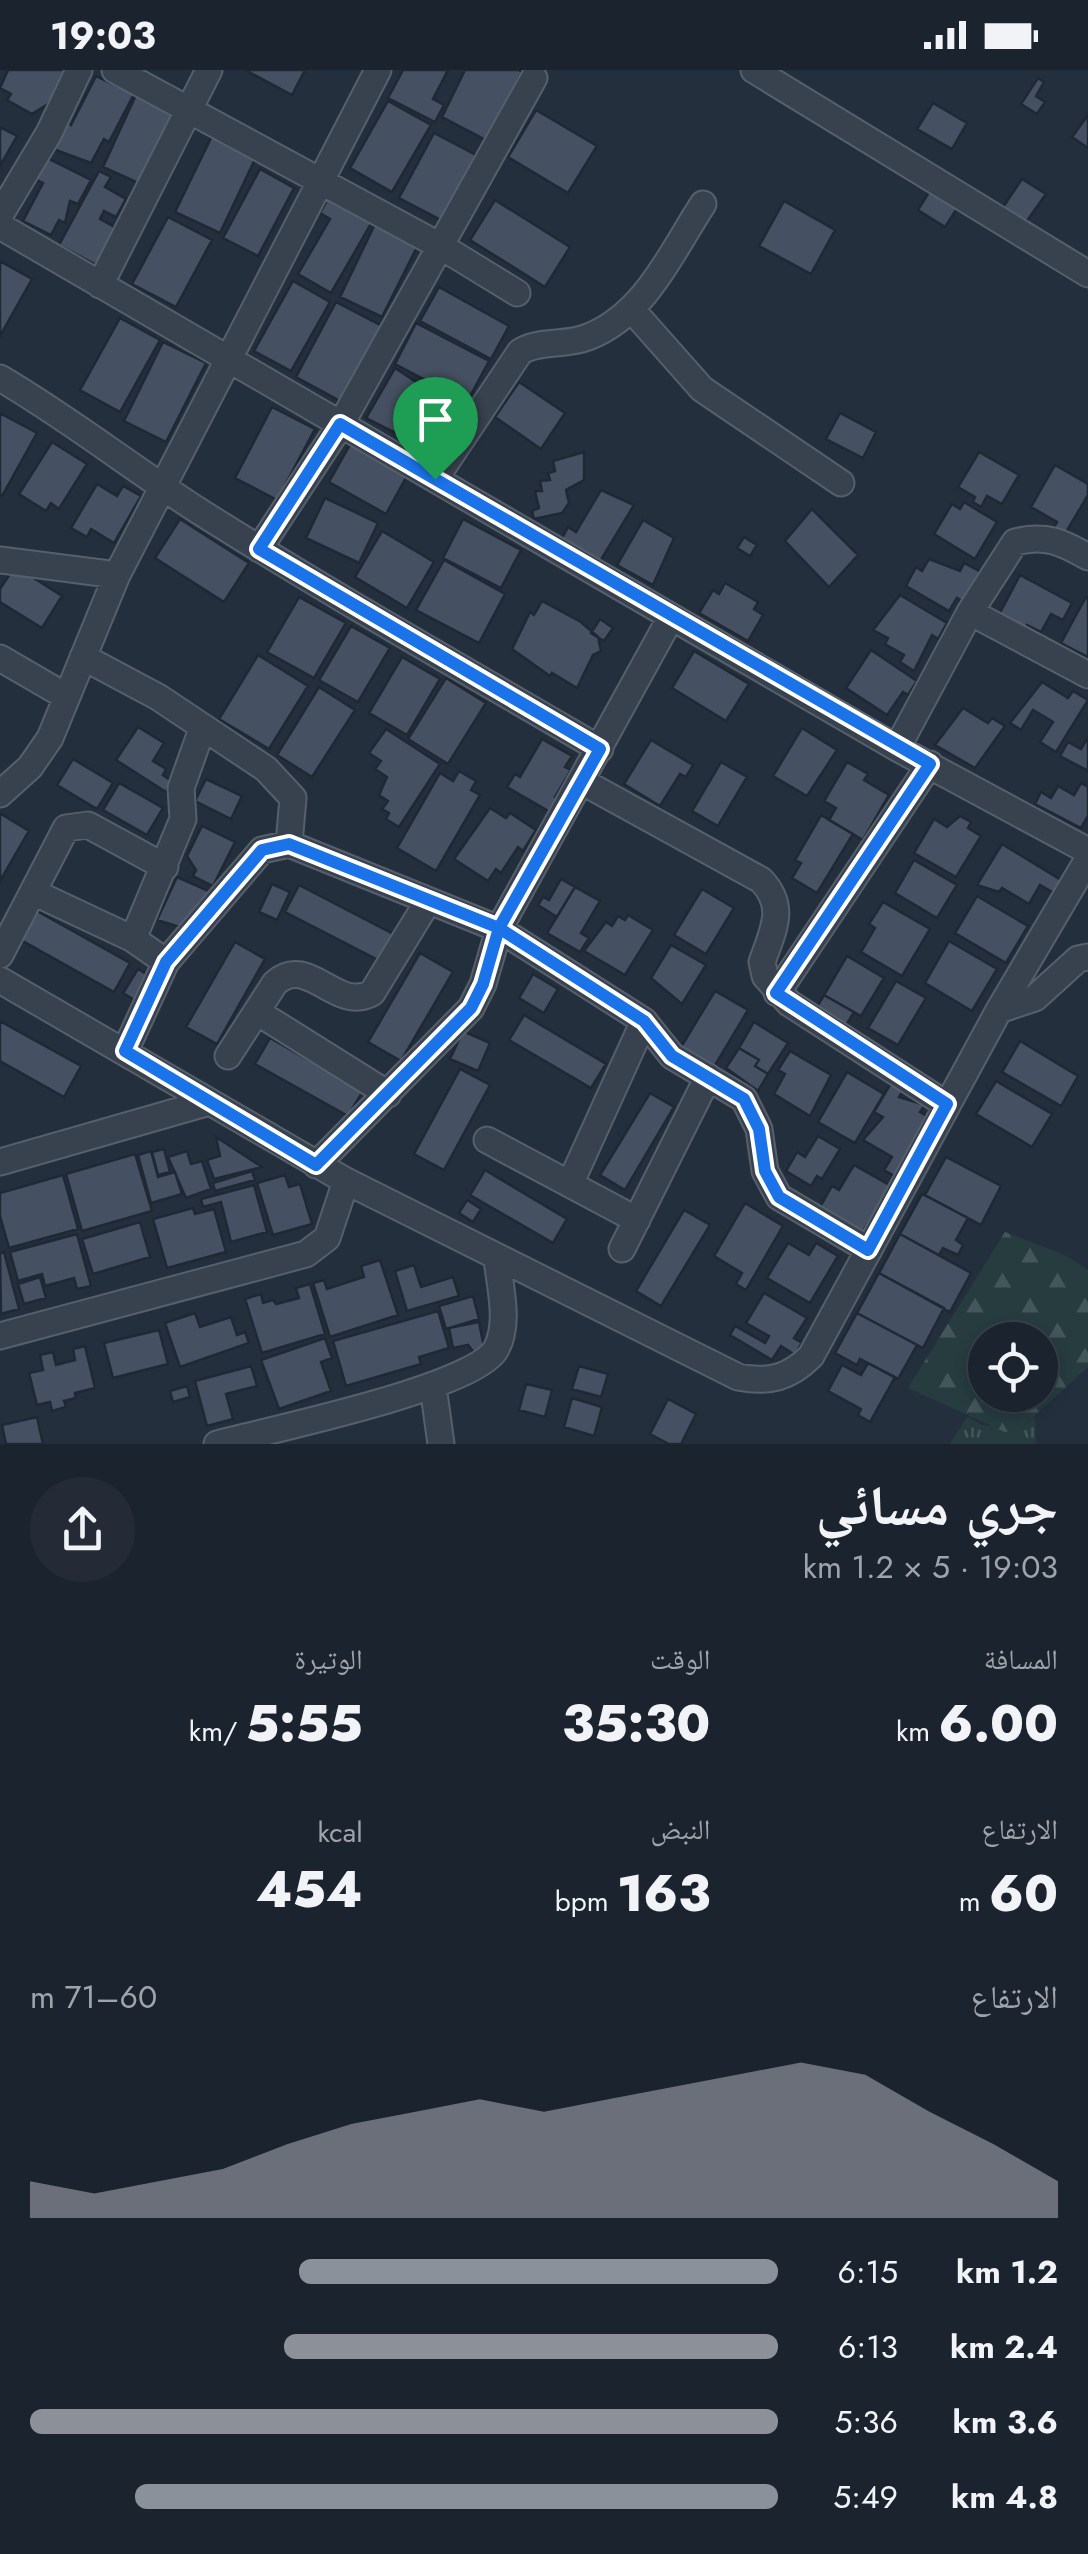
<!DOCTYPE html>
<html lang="ar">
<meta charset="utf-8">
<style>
:root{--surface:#1b232e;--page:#242b36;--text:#f1f3f6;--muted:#a0a4aa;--line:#39404a;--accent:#8c9099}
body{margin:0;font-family:Jost,"Noto Naskh Arabic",sans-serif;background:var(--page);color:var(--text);direction:rtl;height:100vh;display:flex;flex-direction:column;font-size:38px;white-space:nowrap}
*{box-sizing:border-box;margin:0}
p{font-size:32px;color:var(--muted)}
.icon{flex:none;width:55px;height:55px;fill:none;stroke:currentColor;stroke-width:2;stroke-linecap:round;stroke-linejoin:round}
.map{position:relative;height:1374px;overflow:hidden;direction:ltr}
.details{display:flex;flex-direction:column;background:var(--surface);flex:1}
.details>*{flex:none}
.controls{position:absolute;left:968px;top:1252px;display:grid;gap:20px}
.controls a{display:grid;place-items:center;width:90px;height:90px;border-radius:50%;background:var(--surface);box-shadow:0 5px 15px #0003,0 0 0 2px var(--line);font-size:50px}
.pin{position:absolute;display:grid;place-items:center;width:85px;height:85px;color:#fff;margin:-102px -42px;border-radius:50% 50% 50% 0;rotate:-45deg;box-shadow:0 0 10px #0007}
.pin .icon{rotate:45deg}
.round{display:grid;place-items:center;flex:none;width:105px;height:105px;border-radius:52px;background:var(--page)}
.headline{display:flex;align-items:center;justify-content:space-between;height:170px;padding:0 30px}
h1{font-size:55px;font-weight:800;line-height:75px}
.figures{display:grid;grid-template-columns:repeat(3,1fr);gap:15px;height:170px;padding:10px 30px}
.figures div{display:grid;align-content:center}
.figures b{font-size:50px;font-weight:800}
.figures small{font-size:28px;font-weight:400}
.figures p{font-size:28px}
.chart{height:280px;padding:20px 30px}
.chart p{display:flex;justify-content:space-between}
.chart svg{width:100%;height:180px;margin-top:10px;fill:var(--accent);opacity:.7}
ul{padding:0 30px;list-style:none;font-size:32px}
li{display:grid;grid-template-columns:160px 120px 1fr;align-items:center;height:75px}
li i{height:25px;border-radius:12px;background:var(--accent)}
.status{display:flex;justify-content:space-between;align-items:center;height:70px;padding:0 50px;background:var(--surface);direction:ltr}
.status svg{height:28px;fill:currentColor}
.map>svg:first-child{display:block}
.grass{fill:url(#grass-tufts)}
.forest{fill:url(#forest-firs);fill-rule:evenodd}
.building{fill:#455162;stroke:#1f2835;stroke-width:2.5}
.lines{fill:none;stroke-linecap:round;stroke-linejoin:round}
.minor-casing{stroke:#565f6c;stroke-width:29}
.minor{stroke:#38414e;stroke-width:25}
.route-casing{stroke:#fff;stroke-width:20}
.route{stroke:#1a73e8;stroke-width:12}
</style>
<div class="status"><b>19:03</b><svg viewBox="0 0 49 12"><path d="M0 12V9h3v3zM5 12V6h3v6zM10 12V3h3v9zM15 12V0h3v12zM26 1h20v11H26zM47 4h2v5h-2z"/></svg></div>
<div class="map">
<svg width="1088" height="1374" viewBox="0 0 1088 1374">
<defs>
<pattern id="grass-tufts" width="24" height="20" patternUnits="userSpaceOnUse" patternTransform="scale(2.5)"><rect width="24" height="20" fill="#263c3f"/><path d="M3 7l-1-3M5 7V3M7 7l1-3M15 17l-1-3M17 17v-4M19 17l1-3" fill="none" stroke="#435659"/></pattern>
<pattern id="forest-firs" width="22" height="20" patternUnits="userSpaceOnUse" patternTransform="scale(2.5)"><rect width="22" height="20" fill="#263c3f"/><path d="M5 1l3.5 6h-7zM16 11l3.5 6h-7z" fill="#435659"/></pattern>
</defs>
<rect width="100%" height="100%" fill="#242f3e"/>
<path class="grass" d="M967,1347L982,1355L1019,1360L1035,1347L1036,1374H950Z"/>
<path class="forest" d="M1005,1162L1065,1185L1088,1200V1297L1019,1360L1005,1362L908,1318ZM985,1270H1040V1325H985Z"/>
<path class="building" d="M8,0H67L48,34L32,44L7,30L11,24L0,18Z
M245,0H305L292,25Z
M403,0H448L433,29L444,35L435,52L388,28Z
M518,0L522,2L486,70L442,47L465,0Z
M96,6L134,24L109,72L104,69L91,93L53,79L66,52L71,55Z
M1038,8L1044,12L1036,26L1045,32L1037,44L1021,34Z
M136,25L178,44L145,116L103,97Z
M388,31L431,55L392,122L350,98Z
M933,33L967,53L952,79L917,59Z
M536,40L597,76L568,123L508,87Z
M1088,45V78L1072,67Z
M0,57L17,66L0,96Z
M434,63L476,85L441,150L399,128Z
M212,66L256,87L220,163L175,142Z
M47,88L91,110L78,134L70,131L65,153L59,150L51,165L23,151L43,113L35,109Z
M260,99L294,118L258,186L223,168Z
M99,101L111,107L105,117L126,129L116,147L104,141L100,149L118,159L98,196L59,175Z
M1022,109L1046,124L1024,155L1001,140Z
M932,117L960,134L945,157L918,140Z
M329,127L372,152L331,223L298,204L330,149L320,143Z
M495,130L570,177L545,217L470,170Z
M784,131L835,160L811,204L759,176Z
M168,147L212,170L176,237L132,214Z
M375,154L418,175L382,247L340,227Z
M0,191L32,209L0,266Z
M293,211L330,232L291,301L254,281Z
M439,217L509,256L491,289L420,251Z
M336,232L382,256L342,332L296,307Z
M120,248L160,270L120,342L80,320Z
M416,253L489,291L467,332L395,294Z
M163,272L206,293L166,372L124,351Z
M395,298L466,345L440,385L366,348Z
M519,312L565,343L541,379L495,347Z
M272,337L315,359L277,430L235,408Z
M0,343L37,363L2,426L0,425Z
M840,343L876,362L863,388L826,369Z
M52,372L87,394L59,439L51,433L46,441L19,424Z
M351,373L408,404L386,444L329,412Z
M584,382V410L566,420L569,433L562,443L534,449L532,441L539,438L535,421H542L540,411L550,410L548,403L555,401L553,391Z
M979,382L1019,405L1002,434L987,426L981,437L973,432L975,427L958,417Z
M1055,395L1088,414V425L1065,464L1054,457L1057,452L1031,437Z
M97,414L117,426L123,416L141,426L114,473L91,459L87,467L71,458Z
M601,420L634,435L599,493L561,470L568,457L576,462Z
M325,428L378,453L359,493L306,468Z
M964,432L997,452L975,489L934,464L952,434L960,439Z
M812,439L858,485L829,517L785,471Z
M180,449L249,493L224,532L155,488Z
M463,449L521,480L501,518L443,488Z
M643,450L674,468L653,515L617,495Z
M382,461L434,492L407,538L355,507Z
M744,467L757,475L750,486L737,478Z
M929,489L960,501L964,493L981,502L963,532L957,528L949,541L906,516L916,497L922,501Z
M444,490L505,524L479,573L416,540Z
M15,496L62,526L42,558L0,532V519Z
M1020,505L1072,533L1063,550L1051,544L1041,562L1027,555L1021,566L995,552Z
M725,513L758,532L754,539L763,545L748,571L699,543L713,520L719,524Z
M900,525L947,553L938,569L932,565L914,601L900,592L904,585L885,574L888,568L873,560Z
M299,527L346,553L314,608L267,582Z
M1086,527L1088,528V600L1081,596L1086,586L1061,573Z
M542,531L581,552L598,567L601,581L593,585L577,618L552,603L550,606L512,579L530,542L534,545Z
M600,549L613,558L604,571L591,563Z
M351,556L390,578L358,632L319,610Z
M871,580L917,611L908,625L903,622L887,645L846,618Z
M694,581L749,614L726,651L672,618Z
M258,585L308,616L269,679L219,649Z
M402,587L440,609L407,665L369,643Z
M446,608L486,633L448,694L408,669Z
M1042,612L1068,628L1073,621L1088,630L1056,682L1040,672L1053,652L1033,640L1021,660L1010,653Z
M319,617L355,640L312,707L277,685Z
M963,638L988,653L992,648L1005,656L975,698L935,675Z
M138,657L164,673L153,691L166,699L163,705L173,712L166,722L116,690Z
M802,658L837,680L807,726L773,706Z
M386,659L440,694L399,757L386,749L389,743L382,739L388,731L379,725L387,707L375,699L381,691L369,683Z
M1088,667V701L1060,686L1068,672L1081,679Z
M542,669L572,686L565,697L571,700L555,727L560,730L552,743L507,717L515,704L520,707Z
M651,670L693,695L686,707L680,704L660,736L624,714Z
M73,689L113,713L97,739L57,715Z
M721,692L747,707L718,756L692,741Z
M847,692L868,704L864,710L889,725L863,770L829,750L836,738L824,731Z
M459,701L476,711L471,720L480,725L436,801L397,778L440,703L453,711Z
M206,709L242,726L231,749L195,731Z
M119,713L163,738L147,765L103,740Z
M1081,713L1088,717V746L1081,758L1035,734L1041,722L1051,728L1058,716L1074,725Z
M490,738L506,748L510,743L536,760L523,781L518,777L501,803L496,799L488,811L454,789Z
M1,744L29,761L0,811V745Z
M821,745L853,764L817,823L792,808L801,793L795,790Z
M960,746L971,752L968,758L981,766L956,807L914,783L934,749L947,757Z
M202,756L235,772L213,816L193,806L196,800L187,786Z
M1002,774L1061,810L1054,823L1040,815L1029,834L1002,818L999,822L977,815Z
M914,790L957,815L937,848L895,823Z
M177,807L211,822L186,859L157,850Z
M561,809L575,817L557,847L538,835L543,827L549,830Z
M272,814L290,822L277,850L259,842Z
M299,815L399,867L386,894L285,842Z
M575,817L600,831L581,863L589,868L580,882L547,863Z
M702,819L734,838L706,884L674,865Z
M977,826L1028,856L1006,893L955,863Z
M883,832L930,859L902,906L861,882L875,858L869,854Z
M37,841L130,893L114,922L21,870Z
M628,845L653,860L625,905L584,881L606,852L612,856L618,846L625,850Z
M949,871L997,899L972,941L925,913Z
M235,872L265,889L217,974L186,957Z
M671,875L706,895L682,934L651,908Z
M420,883L453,902L401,991L368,972Z
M847,886L884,908L861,946L824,925Z
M138,899L156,910L141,934L123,923Z
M533,904L558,919L544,943L519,928Z
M896,911L926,928L898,975L868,958Z
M715,921L748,940L711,1002L678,982Z
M824,925L854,942L844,959L814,942Z
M524,945L606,994L591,1018L509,970Z
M0,951L81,996L64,1027L0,991Z
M754,952L788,973L768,1004L755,996L759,990L739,978Z
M463,961L490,973L478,1001L450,989Z
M270,968L363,1021L348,1046L255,994Z
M1020,971L1078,1006L1061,1036L1002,1002Z
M739,978L759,990L755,996L768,1004L758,1021L726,998Z
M790,981L831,1005L810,1046L774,1024L785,1004L778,1000Z
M460,999L490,1015L444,1100L414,1084Z
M847,1002L884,1024L855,1073L818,1052Z
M996,1011L1052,1044L1032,1077L976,1044Z
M891,1013L903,1021L899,1027L925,1035L920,1042L933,1050L896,1107L884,1100L892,1087L863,1070L883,1047L874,1042Z
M650,1023L674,1037L625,1120L600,1105Z
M818,1066L840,1079L822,1109L817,1106L811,1116L786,1101L797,1082L805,1087Z
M216,1067L262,1097L214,1109L207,1090L220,1086Z
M164,1079L170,1102L158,1105L152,1082Z
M151,1081L158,1107L175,1102L182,1124L151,1133L138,1085Z
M187,1081L191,1094L202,1091L211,1119L186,1128L168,1087Z
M135,1084L152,1141L82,1161L66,1104Z
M946,1087L1001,1116L981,1155L925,1125Z
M854,1095L891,1116L862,1163L816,1144L832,1116L839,1120Z
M485,1100L567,1149L553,1173L470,1125Z
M252,1101L255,1110L215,1121L213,1113Z
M63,1105L78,1159L9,1178L0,1146V1123Z
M285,1105L289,1117L300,1114L312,1154L273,1165L257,1113Z
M254,1115L267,1162L231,1172L221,1132L203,1137L201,1129Z
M922,1124L968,1148L956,1170L963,1175L958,1185L943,1178L939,1185L900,1164Z
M467,1130L481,1139L473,1152L459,1143Z
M745,1133L783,1156L746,1220L736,1214L742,1203L714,1186Z
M193,1138L195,1144L214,1139L226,1182L167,1198L153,1149Z
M684,1140L710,1155L661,1236L636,1221Z
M140,1152L150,1187L93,1204L82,1169Z
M77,1164L91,1216L77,1219L74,1208L45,1216L42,1204L18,1211L10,1182Z
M900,1164L971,1203L950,1242L879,1203Z
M788,1173L809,1185L816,1173L838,1186L810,1233L767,1208Z
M4,1182L19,1239L1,1244L0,1183Z
M380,1190L398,1245L330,1267L313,1213L324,1210L327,1219L364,1207L361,1196Z
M414,1195L421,1217L453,1207L459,1226L407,1241L395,1201Z
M879,1203L944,1238L923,1278L857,1243Z
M40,1207L46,1228L24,1234L18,1214Z
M310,1214L325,1264L262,1283L245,1229L261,1224L263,1233L273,1230L276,1234L299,1228L296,1218Z
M764,1223L807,1248L794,1268L802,1273L795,1285L781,1276L772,1290L730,1265L735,1256L765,1273L769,1266L746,1253Z
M473,1226L479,1249L446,1259L439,1236Z
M438,1241L449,1278L419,1287L421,1294L346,1316L333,1271Z
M195,1243L200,1257L231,1247L237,1265L245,1262L249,1273L180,1297L165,1253Z
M857,1243L917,1275L898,1309L860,1289L857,1295L835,1283Z
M479,1252L485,1282L475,1284L468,1275L453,1278L449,1258Z
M159,1260L168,1294L113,1308L104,1273Z
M325,1268L332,1288L321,1292L331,1321L279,1339L261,1290Z
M85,1276L95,1318L75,1323L76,1328L64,1331L66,1337L52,1341L50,1332L37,1335L29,1303L43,1300L40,1285L53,1282L56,1295L75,1290L73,1279Z
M868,1293L895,1307L870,1352L858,1345L861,1339L828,1321L842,1295L861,1305Z
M251,1296L257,1316L226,1324L233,1349L207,1356L195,1311Z
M579,1296L608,1304L601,1327L572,1319Z
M526,1314L552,1320L545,1347L519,1340Z
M187,1316L190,1327L173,1332L170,1321Z
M572,1328L602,1337L594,1366L564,1357Z
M668,1329L696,1344L681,1374H669L650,1364Z
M37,1347L43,1374H6L2,1355Z"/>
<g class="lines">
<defs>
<path id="minor" d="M115,0L442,177L517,223
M754,0L1088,204
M0,145L49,63L79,0
M0,156L897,678L1088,781
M100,215L209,0
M633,241L702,319L841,413
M0,308C70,349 133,399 202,443C332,525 467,601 600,679
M435,409L520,282C538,270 566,276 588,267C645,245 671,183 703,134
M259,479L341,354L534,8
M0,490L117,505
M970,542L1088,605
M83,587L158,627L266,699L293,728L289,774
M0,588L67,627
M897,678L970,542L1015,472C1045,464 1062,472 1088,487
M583,712L761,810C787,837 773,860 762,892L765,906L789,933L947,1035
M0,724L30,697L50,668L117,505L378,0
M33,822L133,869L166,892
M133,869L183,749L181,718L202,659
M0,885L66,758L88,755L165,797
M0,910L346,1111L738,1307C769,1313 789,1308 811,1286L999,940L1088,789
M777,923L930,694
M999,940L1035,928L1078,889L1088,887
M257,942L388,1024
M125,981L166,892L262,780L289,774L499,859L644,951L672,986L744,1029L759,1059L765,1101L779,1127L869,1180
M228,986L275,913C309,883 335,943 372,923L427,833
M487,1070L637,1150
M0,1092L206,1033
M316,1095L471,938L483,914L499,859L671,547
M570,1114L644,951
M622,1179L708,1007
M0,1266L306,1184L327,1168L346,1111
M433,1316L441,1374
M217,1374C268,1360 474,1318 496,1279C510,1254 500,1217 497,1189"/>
</defs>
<use href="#minor" class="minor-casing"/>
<use href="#minor" class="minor"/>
</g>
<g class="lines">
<defs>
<path id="route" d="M435,409L340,354L259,479L600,679L499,858L483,914L471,938L316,1095L125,981L166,892L262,780L289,774L499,858L644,951L672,986L744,1029L759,1059L765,1101L779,1127L868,1180L947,1034L776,923L930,694L435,409"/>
</defs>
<use href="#route" class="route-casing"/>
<use href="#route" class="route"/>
</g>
</svg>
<div class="controls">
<a><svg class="icon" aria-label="locate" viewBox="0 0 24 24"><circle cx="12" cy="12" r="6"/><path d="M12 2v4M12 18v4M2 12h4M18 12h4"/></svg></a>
</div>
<div class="pin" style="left:435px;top:409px;background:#1e9e55"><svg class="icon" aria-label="arrive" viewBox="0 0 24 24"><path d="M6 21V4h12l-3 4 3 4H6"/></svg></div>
</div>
<section class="details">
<div class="headline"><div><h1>جري مسائي</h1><p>19:03 · 5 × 1.2 km</p></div><a class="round"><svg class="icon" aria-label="share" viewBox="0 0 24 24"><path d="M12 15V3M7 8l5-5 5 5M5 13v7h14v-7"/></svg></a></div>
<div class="figures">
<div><p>المسافة</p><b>6.00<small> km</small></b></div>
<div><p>الوقت</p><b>35:30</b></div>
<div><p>الوتيرة</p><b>5:55<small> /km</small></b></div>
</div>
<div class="figures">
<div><p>الارتفاع</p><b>60<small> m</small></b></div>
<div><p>النبض</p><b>163<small> bpm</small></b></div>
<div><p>kcal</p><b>454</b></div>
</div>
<div class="chart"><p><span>الارتفاع</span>60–71 m</p>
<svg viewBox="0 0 160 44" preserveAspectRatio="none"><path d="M0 44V35L10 38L20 35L30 32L40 26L50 21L60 18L70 15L80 18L90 15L100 12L110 9L120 6L130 9L140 18L150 26L160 35V44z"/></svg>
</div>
<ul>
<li><b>1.2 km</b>6:15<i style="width:64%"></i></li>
<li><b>2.4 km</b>6:13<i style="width:66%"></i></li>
<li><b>3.6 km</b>5:36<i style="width:100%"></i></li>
<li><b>4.8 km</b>5:49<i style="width:86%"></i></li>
</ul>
</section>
